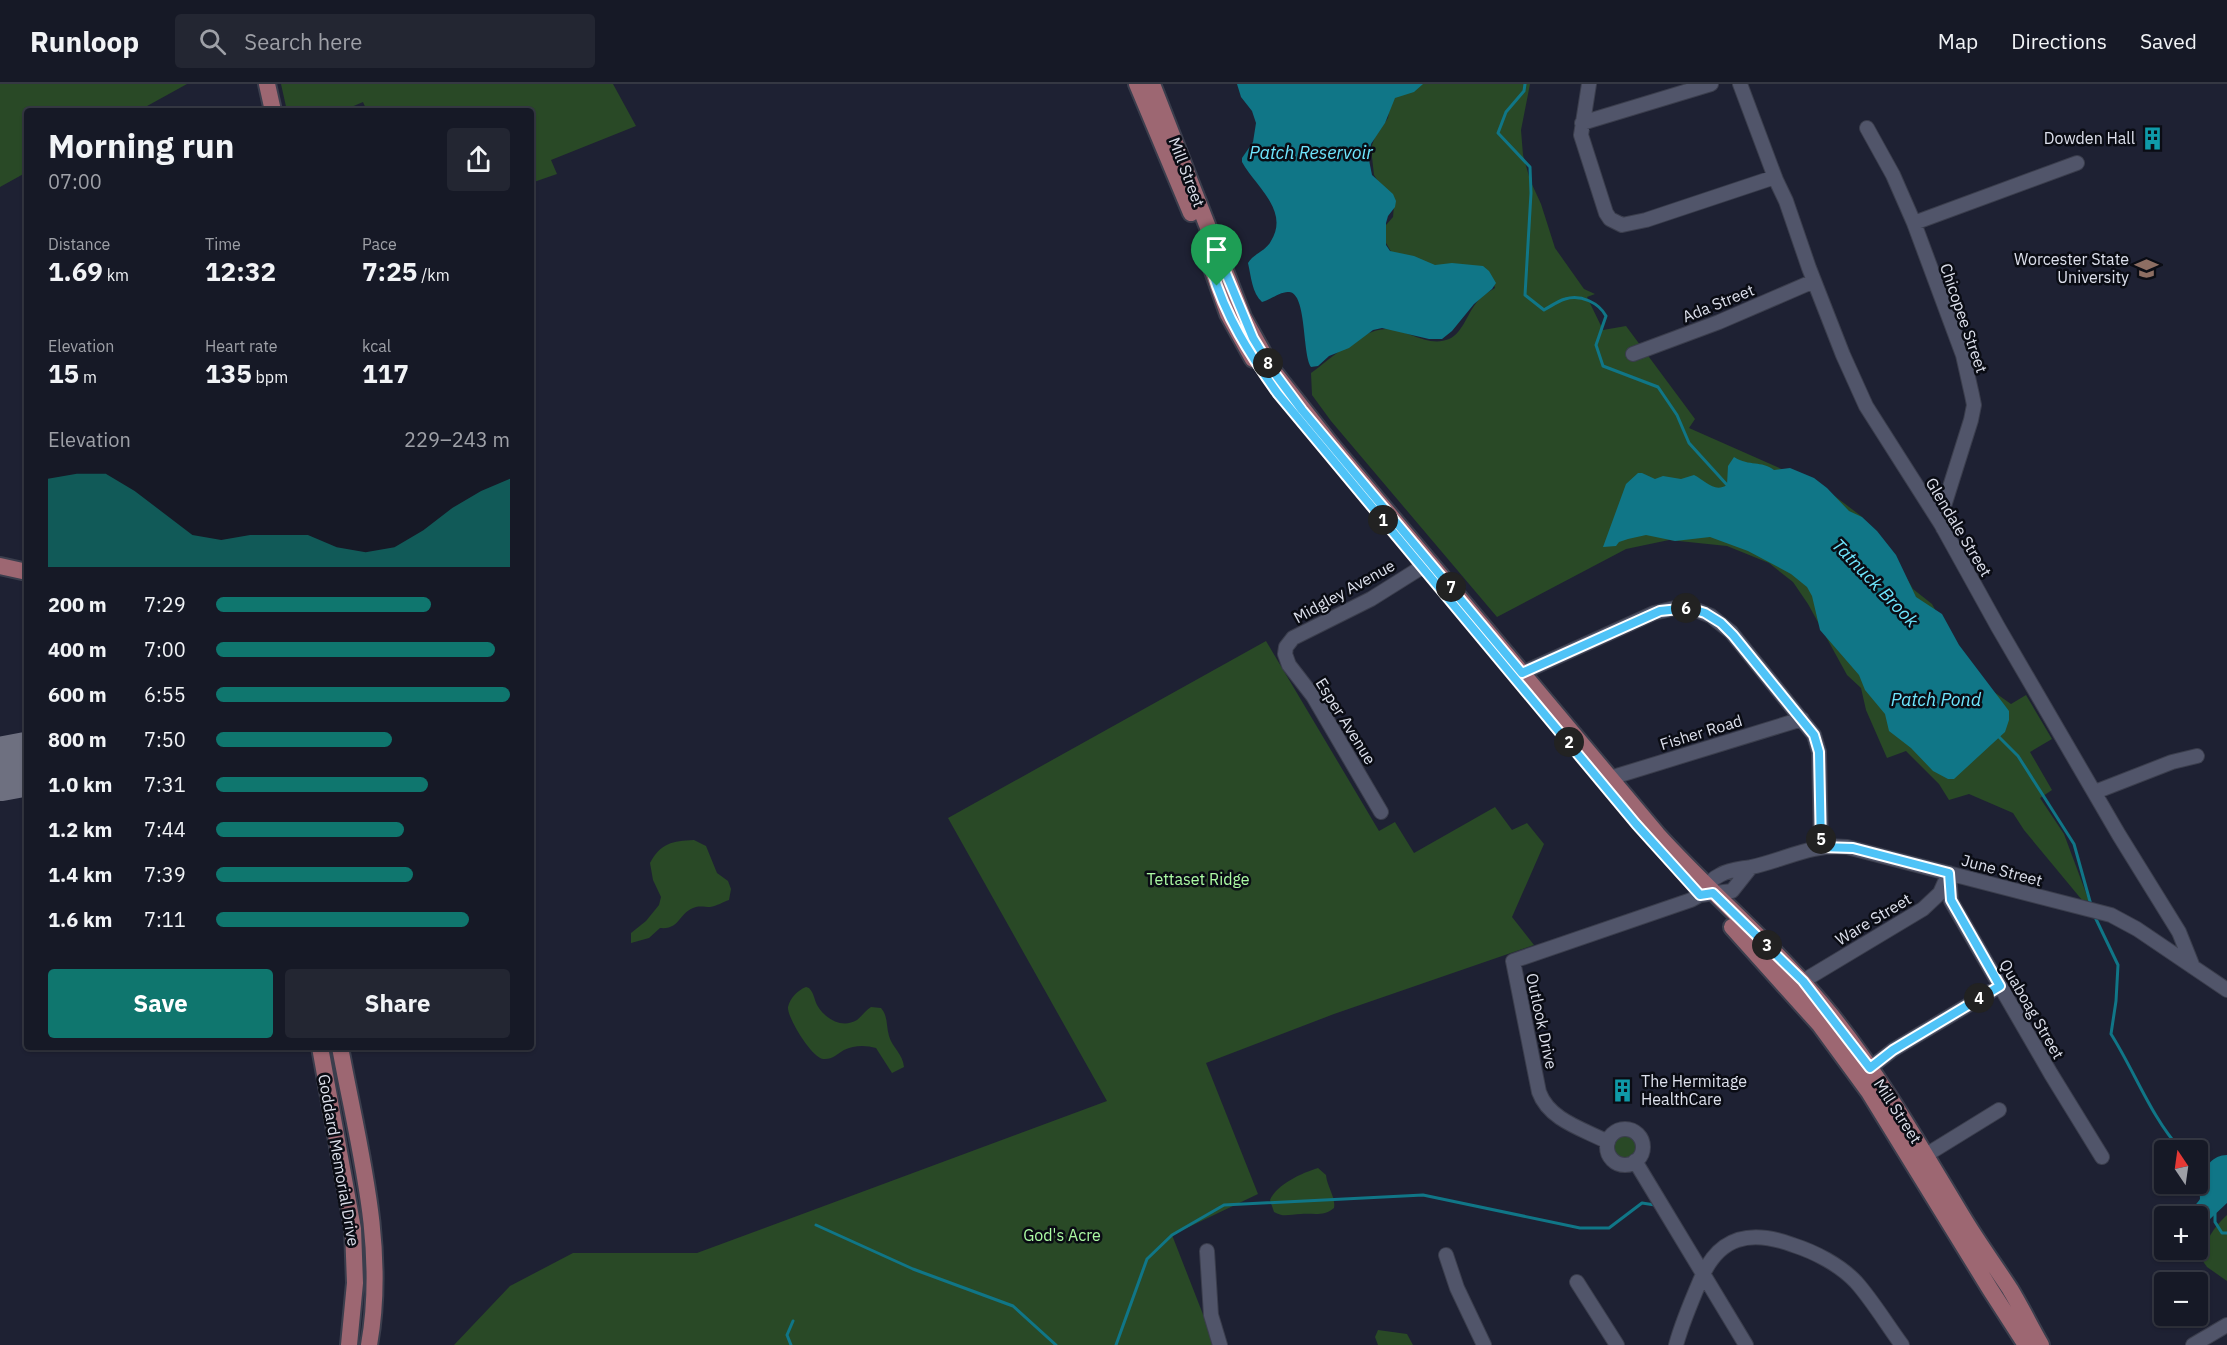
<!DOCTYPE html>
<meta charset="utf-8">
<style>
:root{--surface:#161926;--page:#232632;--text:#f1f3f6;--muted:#9ea0a7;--line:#353843;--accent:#0f766e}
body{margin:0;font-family:"IBM Plex Sans",sans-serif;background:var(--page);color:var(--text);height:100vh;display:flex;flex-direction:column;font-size:22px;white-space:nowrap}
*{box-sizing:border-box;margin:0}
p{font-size:20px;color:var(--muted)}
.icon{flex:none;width:33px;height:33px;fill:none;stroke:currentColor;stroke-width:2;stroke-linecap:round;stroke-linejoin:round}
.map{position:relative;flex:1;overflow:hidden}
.panel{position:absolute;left:24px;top:24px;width:510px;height:942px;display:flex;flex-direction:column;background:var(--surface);border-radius:6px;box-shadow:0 2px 4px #0004,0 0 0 2px var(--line)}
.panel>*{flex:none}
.needle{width:39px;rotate:347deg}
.buttons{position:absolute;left:2154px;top:1056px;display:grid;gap:12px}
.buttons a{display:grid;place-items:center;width:54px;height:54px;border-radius:6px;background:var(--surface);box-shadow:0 2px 4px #0004,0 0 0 2px var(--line);font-size:30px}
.pin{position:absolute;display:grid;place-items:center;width:51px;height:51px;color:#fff;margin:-62px -26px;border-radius:50% 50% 50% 0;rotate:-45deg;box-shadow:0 0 6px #0007}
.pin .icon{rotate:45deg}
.km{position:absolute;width:30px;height:30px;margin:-15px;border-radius:50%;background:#222;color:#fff;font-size:16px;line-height:30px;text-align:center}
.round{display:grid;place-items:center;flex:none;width:63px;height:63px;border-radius:6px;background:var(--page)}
.overview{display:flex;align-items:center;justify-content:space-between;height:102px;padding:0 24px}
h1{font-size:33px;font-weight:700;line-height:45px}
.figures{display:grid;grid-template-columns:repeat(3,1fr);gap:9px;height:102px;padding:6px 24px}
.figures div{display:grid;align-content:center}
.figures b{font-size:26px;font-weight:700}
.figures small{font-size:16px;font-weight:400}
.figures p{font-size:16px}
.chart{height:168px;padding:12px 24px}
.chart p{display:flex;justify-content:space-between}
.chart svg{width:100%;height:108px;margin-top:6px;fill:var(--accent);opacity:.7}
.action{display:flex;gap:12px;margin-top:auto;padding:12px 24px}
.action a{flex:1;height:69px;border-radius:6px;background:var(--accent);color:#fff;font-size:24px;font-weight:700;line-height:69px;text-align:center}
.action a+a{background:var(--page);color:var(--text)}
ul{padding:0 24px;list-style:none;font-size:20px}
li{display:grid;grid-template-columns:96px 72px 1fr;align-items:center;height:45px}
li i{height:15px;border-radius:8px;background:var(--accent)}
header{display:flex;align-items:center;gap:36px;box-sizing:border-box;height:84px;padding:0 30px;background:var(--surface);border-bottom:2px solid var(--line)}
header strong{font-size:28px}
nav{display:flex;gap:33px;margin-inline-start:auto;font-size:21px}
.search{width:420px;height:54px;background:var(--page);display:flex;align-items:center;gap:15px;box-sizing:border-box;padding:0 21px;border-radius:6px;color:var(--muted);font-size:22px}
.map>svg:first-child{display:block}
.green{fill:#294926}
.water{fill:#107687}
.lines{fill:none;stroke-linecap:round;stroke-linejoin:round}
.stream{stroke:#107687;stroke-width:3}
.runway{stroke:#6e7080;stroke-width:64}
.minor-casing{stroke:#3b3e4d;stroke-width:16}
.major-casing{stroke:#3b3e4d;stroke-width:20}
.minor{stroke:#51556a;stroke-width:14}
.major{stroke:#9d6772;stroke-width:16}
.route-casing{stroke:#fff;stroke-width:12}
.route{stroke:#4fc3f7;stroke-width:8}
.labels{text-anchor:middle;stroke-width:5;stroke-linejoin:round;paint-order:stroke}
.poi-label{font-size:16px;fill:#dde0ec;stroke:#0a0c14;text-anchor:end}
.street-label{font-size:16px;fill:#dde0ec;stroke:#0a0c14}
.park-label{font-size:16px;fill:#acfba4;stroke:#0a0c14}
.water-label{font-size:18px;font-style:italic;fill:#6fe6fe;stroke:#0a0c14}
</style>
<header>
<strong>Runloop</strong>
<div class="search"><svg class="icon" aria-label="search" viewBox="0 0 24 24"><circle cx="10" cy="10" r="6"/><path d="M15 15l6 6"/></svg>Search here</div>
<nav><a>Map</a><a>Directions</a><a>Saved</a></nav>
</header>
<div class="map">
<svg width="2227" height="1261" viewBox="0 0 2227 1261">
<rect width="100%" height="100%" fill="#1e2133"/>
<path class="green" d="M0,0H187L138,27H27V88L0,103Z
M281,0H613L636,42L551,76L557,90L531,99V27H367L363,18L342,27H287Z
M1416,0H1530L1521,46L1523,71L1530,96L1541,120L1555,164L1584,205L1595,210L1587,213L1603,246L1626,242L1695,335L1689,344L1813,399L1816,398L1861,432L1902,486L1913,505L1932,520L1949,551L1994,608L2011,620L2026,611L2052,655L2030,668L2052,706L2040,714L2064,750L2089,817L2082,816L2024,746L2013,729L1969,710L1949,716L1939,700L1906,667L1887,674L1866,626L1861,604L1847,591L1808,520L1793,498L1769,479L1727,462L1669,456L1626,465L1497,533L1331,337L1312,311L1311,289C1331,275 1360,246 1386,245C1407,245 1428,264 1449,255C1461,250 1467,232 1474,222C1479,214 1486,209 1495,204C1487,173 1463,183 1440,182C1425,181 1408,174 1393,171L1386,159V141L1393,133L1394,122L1374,91L1371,64L1375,53L1388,34L1391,15Z
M1266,557L1379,747L1395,738L1414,769L1495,723L1512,746L1527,739L1544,760L1512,833L1534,861L1334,930L1206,979L1258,1110L1172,1151L1215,1261H454L510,1202L573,1169H697L1107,1017L948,734Z
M694,756L706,762L717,789L728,797L731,805L729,816C723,818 717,822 710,823C706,823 700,822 696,823C678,828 681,846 660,844L649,854L631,859V849L646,837L659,821L661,813L653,796L650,779C661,759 672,757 694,756Z
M806,903L809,904C814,909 814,915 817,921C825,935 842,945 857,936C862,932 866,926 871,923L881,924C888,932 886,941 889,952C892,963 903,970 904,983L892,989L876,964C866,961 854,961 844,966C837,970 832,976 823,975C811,973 787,933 788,923C790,914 798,906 806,903Z
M1614 1062a12 12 0 1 1 24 0a12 12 0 1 1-24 0Z
M1318,1084L1326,1091C1327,1103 1336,1113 1334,1124C1323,1133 1314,1129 1301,1130C1290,1130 1284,1134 1274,1128L1270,1116C1277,1100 1302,1089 1318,1084Z
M2227,1131V1197L2207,1183L2200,1173C2207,1155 2213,1144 2227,1131Z
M1378,1246L1407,1250L1413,1261H1378L1375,1253Z"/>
<path class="water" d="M1237,0H1423L1414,8L1395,14L1385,39L1371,60L1369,76L1372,91L1393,110L1396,117L1395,123L1388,132L1386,139V161L1390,167L1414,172L1435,181L1452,179L1483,182L1489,187L1496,199L1492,205L1474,220L1452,247L1442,255H1429L1382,244L1373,246L1349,264L1329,272L1318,282L1311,283C1302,269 1307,209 1289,208C1281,207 1270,216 1262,218C1252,209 1251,192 1248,179C1253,170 1266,167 1271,157C1290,126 1255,102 1242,78V74L1253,58L1256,39L1252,27L1241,13Z
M1734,373C1750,383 1761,376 1774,386L1790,384L1814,394L1827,404L1849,427L1862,433L1877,447L1896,471L1916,513L1942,530L1959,561L2009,627V636L2005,648L1954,695H1948L1933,687L1911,664L1889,647L1885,630L1865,606L1859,591L1820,546L1812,512L1807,503L1791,490L1748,467L1710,453L1675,457L1646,451L1628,455L1619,458L1616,462L1603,463L1626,400L1638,389H1642L1655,395L1663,392L1681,395L1694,391C1706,397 1714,409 1727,401L1728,382Z
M2227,1071V1119L2209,1136L2198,1138V1132H2192C2189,1124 2196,1122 2200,1115C2200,1109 2198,1101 2200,1096C2204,1083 2213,1071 2227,1071Z"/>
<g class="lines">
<path class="stream" d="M1525,0L1524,7L1506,28L1498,49L1530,83L1531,109L1525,211L1544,226C1551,222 1558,217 1565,215C1581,210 1599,219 1606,232L1596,261L1603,282L1658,303L1677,331L1689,359L1728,402
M1997,651L2018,672L2074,760L2091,821
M2095,833L2118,881L2116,917L2111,950C2135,988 2151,1033 2181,1066
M2198,1088L2204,1096
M2215,1129V1138L2222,1149H2227
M816,1141L913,1185L1013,1222L1056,1261
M791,1261L787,1251L793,1237
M1116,1261L1147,1175L1172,1151L1224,1121L1423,1111L1580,1144H1609L1642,1119L1655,1121"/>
<path class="runway" d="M0,685L27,680"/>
<defs>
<path id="minor" d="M1589,0L1581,51L1606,129L1610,135L1622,141L1646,136L1775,93
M1740,0L1776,96L1786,117L1809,184L1843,271L1866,322L1941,440L1998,543L2119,751L2179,848L2193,883
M1582,39L1711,0
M1867,44L1893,91L1914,139L1963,271L1972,311L1974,321L1971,336L1949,406L1944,422L1943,444
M1914,139L2077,79
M1633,270L1719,238L1814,197
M1522,589L1654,529L1675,524L1694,525L1711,532L1731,548L1814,651L1819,668L1821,763
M1610,694L1802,635
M2095,708L2172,678L2197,672
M1381,728L1313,612L1289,581L1285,570L1286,563L1293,554L1371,515L1422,483
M1949,789L1951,817L2051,990L2102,1073
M1700,811C1705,803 1711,795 1720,791C1730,785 1741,785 1751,783C1784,776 1813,759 1847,763L2111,831L2137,845L2227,906
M1803,897L1923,825L1940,809L1948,791
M1870,984L1893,966L2000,902
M1607 1063a18 18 0 1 1 36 0a18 18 0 1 1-36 0Z
M1608,1058C1583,1045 1549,1036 1539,1008L1513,877L1691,816L1700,811L1732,807L1751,783
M1926,1071L1999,1026
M1635,1077L1746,1261
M1207,1167L1211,1231L1220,1261
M1446,1171L1457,1204L1484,1261
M1577,1198L1617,1261
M1676,1261C1682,1239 1691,1218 1700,1197C1718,1152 1750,1145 1793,1161C1815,1168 1840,1181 1856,1198C1873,1217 1887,1241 1902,1261
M2193,1261L2227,1241"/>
<path id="major" d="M267,0L273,27
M1137,0L1191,129
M1152,0L1243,233L1273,287L1332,362L1657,750C1713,812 1778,865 1831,931C1882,995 1922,1066 1965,1137C1979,1160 1995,1182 2010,1205C2021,1223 2030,1242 2041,1261
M1206,167L1228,230L1253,275
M0,482L27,488
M1732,843L1820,941L1869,1008L1990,1205L2026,1261
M320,963L353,1145L355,1199L349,1261
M340,963C358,1061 387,1161 369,1261"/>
</defs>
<use href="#minor" class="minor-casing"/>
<use href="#major" class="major-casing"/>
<use href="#minor" class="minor"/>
<use href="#major" class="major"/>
</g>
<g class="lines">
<defs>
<path id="route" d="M1223,182L1253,254L1273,287L1302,326L1522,589L1660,527L1689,524L1705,529L1721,539L1733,551L1814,651L1819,668L1821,763L1853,764L1949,789L1951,816L2000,902L1893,966L1870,984L1803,897L1713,809L1700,811L1636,740L1278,310C1250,271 1225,232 1212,186Z"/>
</defs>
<use href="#route" class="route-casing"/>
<use href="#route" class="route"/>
</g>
<defs>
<symbol id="building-bare" viewBox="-9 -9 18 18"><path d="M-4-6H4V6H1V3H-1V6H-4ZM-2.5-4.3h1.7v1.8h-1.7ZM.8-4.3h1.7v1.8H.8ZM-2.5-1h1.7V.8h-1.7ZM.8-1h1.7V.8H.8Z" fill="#0f9aa8" stroke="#0a0c14" stroke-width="2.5" paint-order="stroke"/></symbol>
<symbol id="university-bare" viewBox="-9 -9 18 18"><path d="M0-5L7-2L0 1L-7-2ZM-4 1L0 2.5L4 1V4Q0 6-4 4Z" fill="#8d6e63" stroke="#0a0c14" stroke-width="2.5" paint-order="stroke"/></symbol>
</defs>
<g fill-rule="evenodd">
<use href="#building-bare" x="2136" y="38" width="33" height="33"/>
<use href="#university-bare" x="2130" y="168" width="33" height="33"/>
<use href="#building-bare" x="1606" y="990" width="33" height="33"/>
</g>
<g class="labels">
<g class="poi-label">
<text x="2135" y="60">Dowden Hall</text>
<text x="2129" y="181">Worcester State<tspan x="2129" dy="18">University</tspan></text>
<text x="1641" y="1003" text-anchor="start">The Hermitage<tspan x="1641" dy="18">HealthCare</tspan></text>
</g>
<g class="street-label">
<text transform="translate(1187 88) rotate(69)" y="6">Mill Street</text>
<text transform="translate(1718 219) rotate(-22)" y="6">Ada Street</text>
<text transform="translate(1964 234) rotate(71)" y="6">Chicopee Street</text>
<text transform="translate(1959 443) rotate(59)" y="6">Glendale Street</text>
<text transform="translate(1344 507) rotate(-29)" y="6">Midgley Avenue</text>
<text transform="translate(1346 637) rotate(58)" y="6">Esper Avenue</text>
<text transform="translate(1701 648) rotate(-17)" y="6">Fisher Road</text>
<text transform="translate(2002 786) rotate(15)" y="6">June Street</text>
<text transform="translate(1873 835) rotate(-31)" y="6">Ware Street</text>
<text transform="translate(2032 925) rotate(60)" y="6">Quaboag Street</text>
<text transform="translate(1542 937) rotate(78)" y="6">Outlook Drive</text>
<text transform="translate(1898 1027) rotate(57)" y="6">Mill Street</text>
<text transform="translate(339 1076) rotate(80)" y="6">Goddard Memorial Drive</text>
</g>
<g class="park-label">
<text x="1198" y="801">Tettaset Ridge</text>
<text x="1062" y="1157">God's Acre</text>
</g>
<g class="water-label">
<text x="1311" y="75">Patch Reservoir</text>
<text transform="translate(1875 499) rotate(46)" y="6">Tatnuck Brook</text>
<text x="1936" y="622">Patch Pond</text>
</g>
</g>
</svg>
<div class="buttons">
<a><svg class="needle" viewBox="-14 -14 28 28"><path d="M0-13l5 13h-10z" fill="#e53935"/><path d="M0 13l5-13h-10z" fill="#9ea0a7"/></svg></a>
<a>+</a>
<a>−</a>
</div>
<div class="pin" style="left:1217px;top:202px;background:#1e9e55"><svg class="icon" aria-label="arrive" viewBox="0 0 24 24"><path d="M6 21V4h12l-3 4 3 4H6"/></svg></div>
<b class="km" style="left:1383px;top:436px">1</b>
<b class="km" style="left:1569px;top:658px">2</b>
<b class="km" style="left:1767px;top:861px">3</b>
<b class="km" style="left:1979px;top:914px">4</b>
<b class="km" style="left:1821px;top:755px">5</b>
<b class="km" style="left:1686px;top:524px">6</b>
<b class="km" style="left:1451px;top:503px">7</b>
<b class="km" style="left:1268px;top:279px">8</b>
<section class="panel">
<div class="overview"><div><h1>Morning run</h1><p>07:00</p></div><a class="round"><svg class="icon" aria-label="share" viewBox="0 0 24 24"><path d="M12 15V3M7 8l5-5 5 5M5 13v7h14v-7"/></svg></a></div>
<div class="figures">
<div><p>Distance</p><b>1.69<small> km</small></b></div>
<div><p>Time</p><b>12:32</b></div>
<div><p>Pace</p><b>7:25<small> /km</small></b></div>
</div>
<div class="figures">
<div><p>Elevation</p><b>15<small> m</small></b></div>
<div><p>Heart rate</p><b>135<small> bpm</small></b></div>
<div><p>kcal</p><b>117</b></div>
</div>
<div class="chart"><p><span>Elevation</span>229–243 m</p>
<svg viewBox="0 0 160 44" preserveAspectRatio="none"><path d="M0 44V8L10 6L20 6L30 13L40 22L50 31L60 33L70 31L80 31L90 31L100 36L110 38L120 36L130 29L140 20L150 13L160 8V44z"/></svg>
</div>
<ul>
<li><b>200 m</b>7:29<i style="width:73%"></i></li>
<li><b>400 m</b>7:00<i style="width:95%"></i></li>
<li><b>600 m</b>6:55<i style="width:100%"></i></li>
<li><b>800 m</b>7:50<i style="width:60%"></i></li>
<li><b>1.0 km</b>7:31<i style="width:72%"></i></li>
<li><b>1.2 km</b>7:44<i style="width:64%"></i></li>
<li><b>1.4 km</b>7:39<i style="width:67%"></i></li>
<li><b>1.6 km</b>7:11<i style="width:86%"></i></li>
</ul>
<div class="action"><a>Save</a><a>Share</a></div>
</section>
</div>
